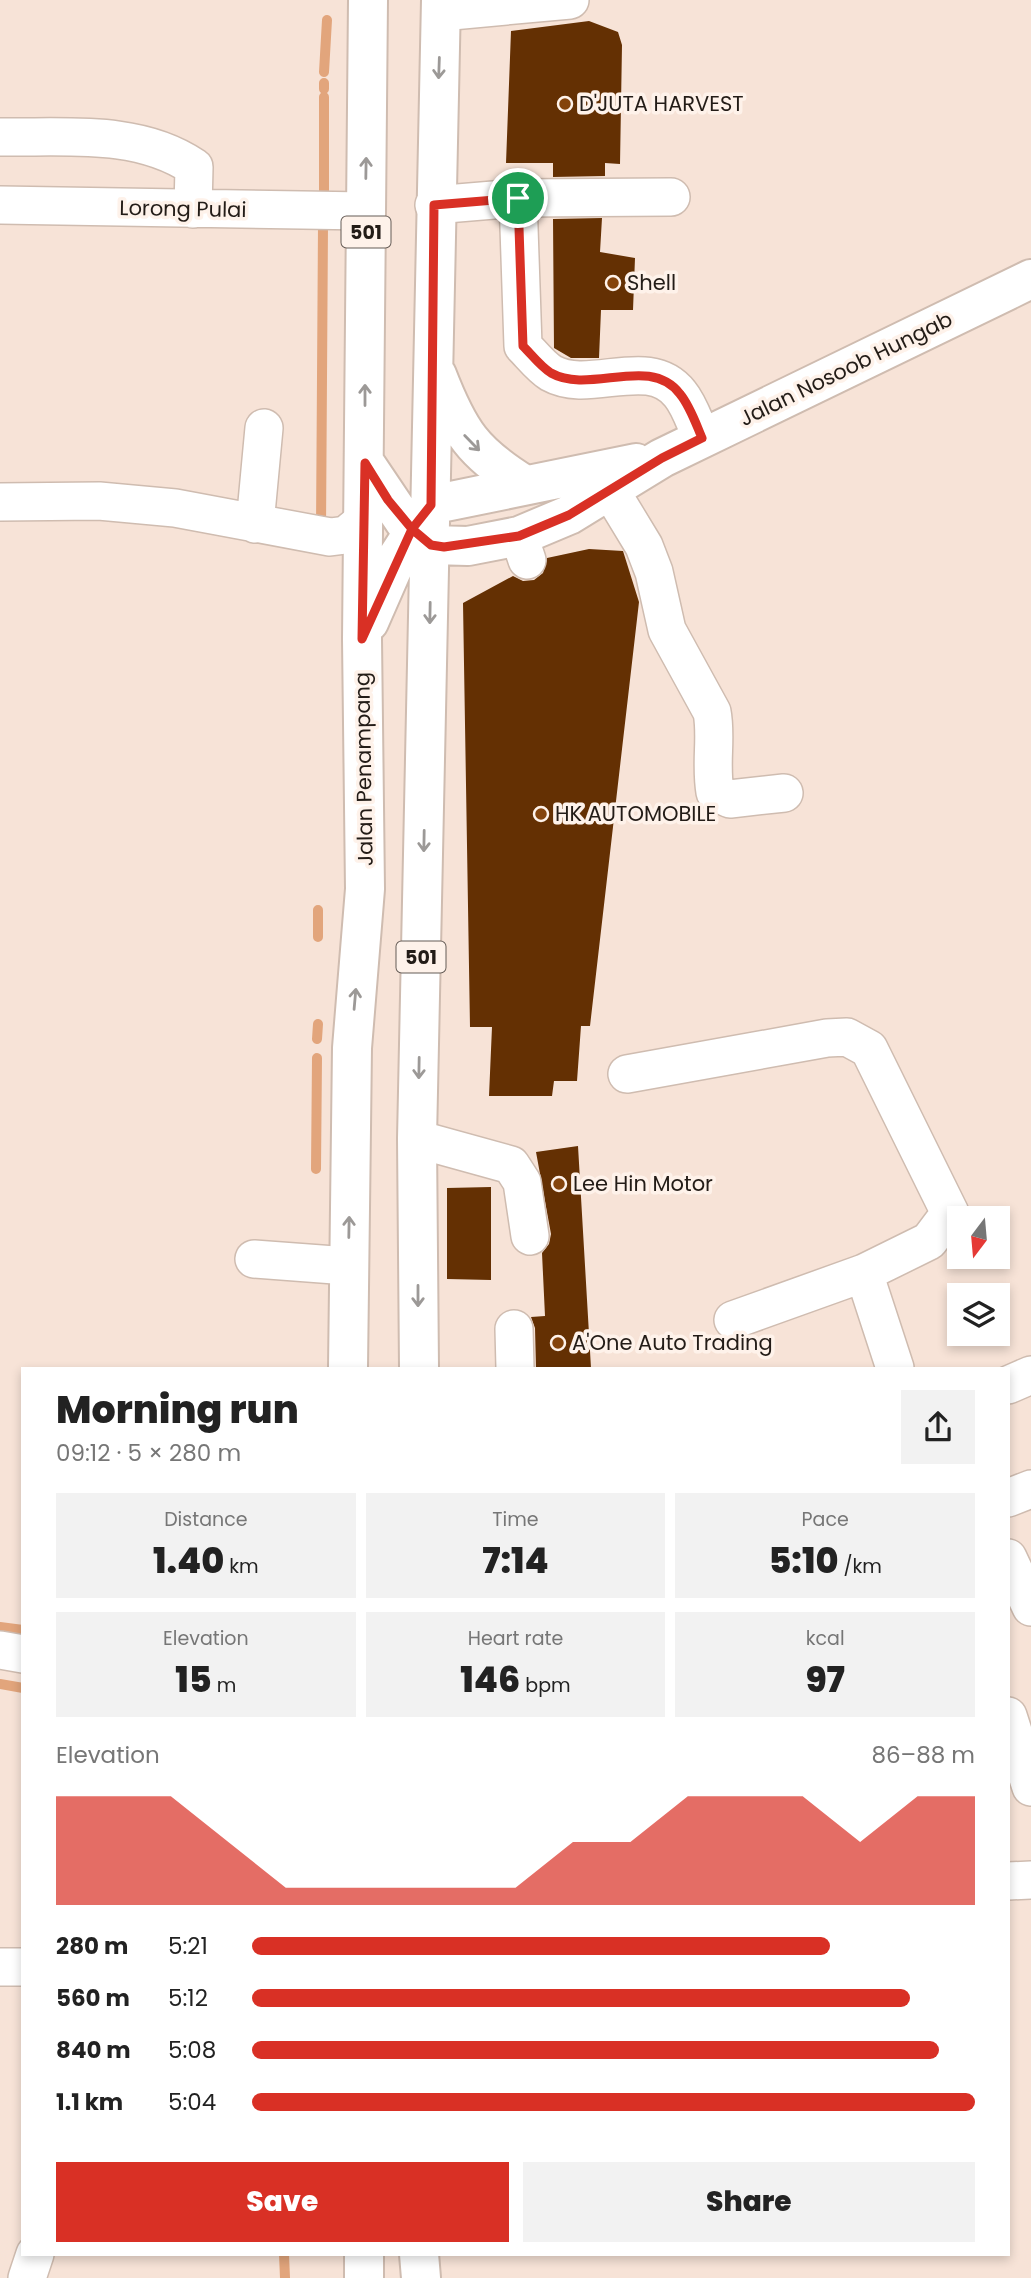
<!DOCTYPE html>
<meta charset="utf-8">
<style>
:root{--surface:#fff;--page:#f2f2f2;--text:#222;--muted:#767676;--accent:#d93025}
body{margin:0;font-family:Poppins,sans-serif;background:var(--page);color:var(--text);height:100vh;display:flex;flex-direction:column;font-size:26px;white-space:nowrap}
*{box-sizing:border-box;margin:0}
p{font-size:23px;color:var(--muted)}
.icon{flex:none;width:38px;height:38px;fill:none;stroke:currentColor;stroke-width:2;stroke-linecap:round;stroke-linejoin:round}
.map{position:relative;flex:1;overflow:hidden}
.sheet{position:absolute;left:21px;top:1367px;width:989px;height:889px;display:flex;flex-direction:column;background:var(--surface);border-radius:0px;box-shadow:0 4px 10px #0003}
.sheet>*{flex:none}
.needle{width:46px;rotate:196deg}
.fabs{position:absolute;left:947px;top:1206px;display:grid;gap:14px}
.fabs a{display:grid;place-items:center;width:63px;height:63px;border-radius:0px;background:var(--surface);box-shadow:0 4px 10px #0003;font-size:35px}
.pin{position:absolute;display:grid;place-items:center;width:60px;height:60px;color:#fff;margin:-30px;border:4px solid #fff;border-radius:50%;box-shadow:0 2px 7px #0007}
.round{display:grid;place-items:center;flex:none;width:74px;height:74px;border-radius:0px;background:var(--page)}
.head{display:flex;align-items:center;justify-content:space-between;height:119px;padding:0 35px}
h1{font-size:38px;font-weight:800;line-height:52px}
.figures{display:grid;grid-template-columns:repeat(3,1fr);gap:10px;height:119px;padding:7px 35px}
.figures div{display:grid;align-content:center;border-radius:0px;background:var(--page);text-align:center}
.figures b{font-size:35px;font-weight:800}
.figures small{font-size:19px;font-weight:400}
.figures p{font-size:19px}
.chart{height:196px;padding:14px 35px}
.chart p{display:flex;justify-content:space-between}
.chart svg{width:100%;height:126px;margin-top:7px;fill:var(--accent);opacity:.7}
.primary-button{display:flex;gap:14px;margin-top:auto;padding:14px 35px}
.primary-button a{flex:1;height:80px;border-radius:0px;background:var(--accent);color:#fff;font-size:28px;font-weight:800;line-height:80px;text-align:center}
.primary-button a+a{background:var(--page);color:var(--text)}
ul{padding:0 35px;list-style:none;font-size:23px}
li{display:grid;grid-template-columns:112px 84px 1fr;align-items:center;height:52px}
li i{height:18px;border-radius:9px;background:var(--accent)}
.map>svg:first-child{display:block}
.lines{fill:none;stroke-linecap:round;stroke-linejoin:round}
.stream{stroke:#e2a57c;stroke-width:10}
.building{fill:#643003}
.minor-casing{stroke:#cfbcb0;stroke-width:40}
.major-casing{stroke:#cfbcb0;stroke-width:42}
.minor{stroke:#fff;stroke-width:37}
.major{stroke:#fff;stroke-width:38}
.oneway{stroke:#9c9997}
.route-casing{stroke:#fff;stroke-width:14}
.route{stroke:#d93025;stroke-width:9}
.poi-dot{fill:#84430b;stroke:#fef2ea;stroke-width:2.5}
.labels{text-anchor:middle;stroke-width:7;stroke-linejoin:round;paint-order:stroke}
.shield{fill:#fef2ea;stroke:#655c56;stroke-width:2}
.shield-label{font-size:19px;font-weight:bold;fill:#231c17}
.poi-label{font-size:21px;fill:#231c17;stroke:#fef2ea;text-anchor:start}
.street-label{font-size:21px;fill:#231c17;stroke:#fef2ea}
</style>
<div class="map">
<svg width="1031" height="2278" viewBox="0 0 1031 2278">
<rect width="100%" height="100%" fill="#f7e3d7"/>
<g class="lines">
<path class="stream" d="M324,72L327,20
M324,89V83
M324,196V97
M321,529L323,225
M318,937V910
M317,1039L318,1024
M316,1169L317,1058
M0,1627L23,1630
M0,1684L23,1688
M284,2254L285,2278"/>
</g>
<path class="building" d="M589,21L618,32L622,45L620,164L605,163V176L553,177V163H506L511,31Z
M602,218L600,252L635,258L633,310H601L599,358H571L554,348L553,219Z
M589,549L623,551L639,602L590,1026H581L577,1081H554L552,1096H489L492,1027H470L463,603L513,576L523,581L534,580L543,573L547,558Z
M578,1146L591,1368H536L535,1328L531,1317L545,1316L542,1253L549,1244L551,1234L536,1152Z
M491,1187V1280L447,1279V1188Z"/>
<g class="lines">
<defs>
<path id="minor" d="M441,12L570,0
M0,137C65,138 138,129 194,167L193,209
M518,198L523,346C531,354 541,367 551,373C590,395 649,354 680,394C690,406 695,424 702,438
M0,205L366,211
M434,205L518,198L671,197
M610,490L644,546L654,572L667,630L712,712C717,737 710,763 715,792L730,799L784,793
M0,502L99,501L175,508L330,537L346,535L363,521
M255,524L264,428
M519,536L527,560
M627,1074L827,1038L847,1037L869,1049L950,1213L929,1241L864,1273L895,1368
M417,1139L511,1165L522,1182L530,1236
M254,1259L348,1266
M733,1320L864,1273
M514,1329L515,1368
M1008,1385L1031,1375
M1008,1498L1031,1489
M1008,1558L1031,1607
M0,1650L23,1654
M1008,1716L1031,1787
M1008,1881L1031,1880
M0,1967H23
M27,2278L35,2254"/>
<path id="major" d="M437,375C459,432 473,453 525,485
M365,463L404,521L431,545L468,546L519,536L569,515L662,458L1031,279
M369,622L398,556L431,505L636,463
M348,1368L352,1048L365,889L362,639L368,0
M419,1368L417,1139L441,0
M364,2254V2278
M419,2254L421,2278"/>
</defs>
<use href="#minor" class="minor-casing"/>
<use href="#major" class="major-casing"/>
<use href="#minor" class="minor"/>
<use href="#major" class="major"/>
</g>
<defs><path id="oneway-shaft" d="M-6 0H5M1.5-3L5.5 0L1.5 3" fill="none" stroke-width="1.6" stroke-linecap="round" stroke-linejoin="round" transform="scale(1.75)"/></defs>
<g class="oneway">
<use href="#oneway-shaft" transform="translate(439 68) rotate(92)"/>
<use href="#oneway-shaft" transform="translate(366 168) rotate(-89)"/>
<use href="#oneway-shaft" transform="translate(365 395) rotate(-90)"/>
<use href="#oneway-shaft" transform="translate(472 443) rotate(46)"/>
<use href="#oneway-shaft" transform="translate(430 613) rotate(91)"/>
<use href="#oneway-shaft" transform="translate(424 841) rotate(91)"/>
<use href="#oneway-shaft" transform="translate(355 999) rotate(-85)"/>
<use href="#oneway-shaft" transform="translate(419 1068) rotate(91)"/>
<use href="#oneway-shaft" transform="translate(349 1227) rotate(-89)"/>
<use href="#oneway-shaft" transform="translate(418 1296) rotate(90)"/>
</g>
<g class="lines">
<defs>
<path id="route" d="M518,198L434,205L431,505L412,529L388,500L365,463L362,639L412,529L431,545L444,547L519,536L569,515L662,458L702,438C696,424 690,406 680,394C650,354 590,395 551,373C541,367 531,354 523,346L518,198"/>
</defs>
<use href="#route" class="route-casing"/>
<use href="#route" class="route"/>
</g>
<g class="poi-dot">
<circle cx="565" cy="104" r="7"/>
<circle cx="613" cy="283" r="7"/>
<circle cx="541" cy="814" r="7"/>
<circle cx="559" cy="1184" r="7"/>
<circle cx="558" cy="1343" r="7"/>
</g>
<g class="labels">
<g class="shield">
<rect x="341.5" y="216.5" width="49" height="31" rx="5"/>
<rect x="396.5" y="941.5" width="49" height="31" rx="5"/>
</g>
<g class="shield-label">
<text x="366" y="239">501</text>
<text x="421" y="964">501</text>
</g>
<g class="poi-label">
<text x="579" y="111">D'JUTA HARVEST</text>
<text x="627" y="290">Shell</text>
<text x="555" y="821">HK AUTOMOBILE</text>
<text x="573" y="1191">Lee Hin Motor</text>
<text x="572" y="1350">A'One Auto Trading</text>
</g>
<g class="street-label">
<text transform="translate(183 209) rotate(1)" y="7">Lorong Pulai</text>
<text transform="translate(846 369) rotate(-26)" y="7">Jalan Nosoob Hungab</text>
<text transform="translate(364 769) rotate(-91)" y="7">Jalan Penampang</text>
</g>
</g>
</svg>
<div class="fabs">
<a><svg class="needle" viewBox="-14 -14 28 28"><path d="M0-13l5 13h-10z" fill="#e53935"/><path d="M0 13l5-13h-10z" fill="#767676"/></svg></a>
<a><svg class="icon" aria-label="layers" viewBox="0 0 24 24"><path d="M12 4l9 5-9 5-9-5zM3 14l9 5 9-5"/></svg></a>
</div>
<div class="pin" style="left:518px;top:198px;background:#1e9e55"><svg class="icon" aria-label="arrive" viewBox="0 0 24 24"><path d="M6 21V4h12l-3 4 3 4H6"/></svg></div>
<section class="sheet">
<div class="head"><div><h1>Morning run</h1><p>09:12 · 5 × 280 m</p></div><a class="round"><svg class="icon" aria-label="share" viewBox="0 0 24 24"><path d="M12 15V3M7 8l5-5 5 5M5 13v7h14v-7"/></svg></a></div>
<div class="figures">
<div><p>Distance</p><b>1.40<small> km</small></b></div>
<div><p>Time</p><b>7:14</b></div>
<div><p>Pace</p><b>5:10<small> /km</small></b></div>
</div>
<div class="figures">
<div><p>Elevation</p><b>15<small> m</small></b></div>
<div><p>Heart rate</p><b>146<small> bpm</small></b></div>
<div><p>kcal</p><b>97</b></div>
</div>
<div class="chart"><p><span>Elevation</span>86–88 m</p>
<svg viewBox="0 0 160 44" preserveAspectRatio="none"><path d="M0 44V6L10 6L20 6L30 22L40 38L50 38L60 38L70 38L80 38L90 22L100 22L110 6L120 6L130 6L140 22L150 6L160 6V44z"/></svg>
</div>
<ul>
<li><b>280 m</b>5:21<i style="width:80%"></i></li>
<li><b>560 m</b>5:12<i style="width:91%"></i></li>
<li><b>840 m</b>5:08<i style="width:95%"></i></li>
<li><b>1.1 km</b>5:04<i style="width:100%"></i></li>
</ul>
<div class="primary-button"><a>Save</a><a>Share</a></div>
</section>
</div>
